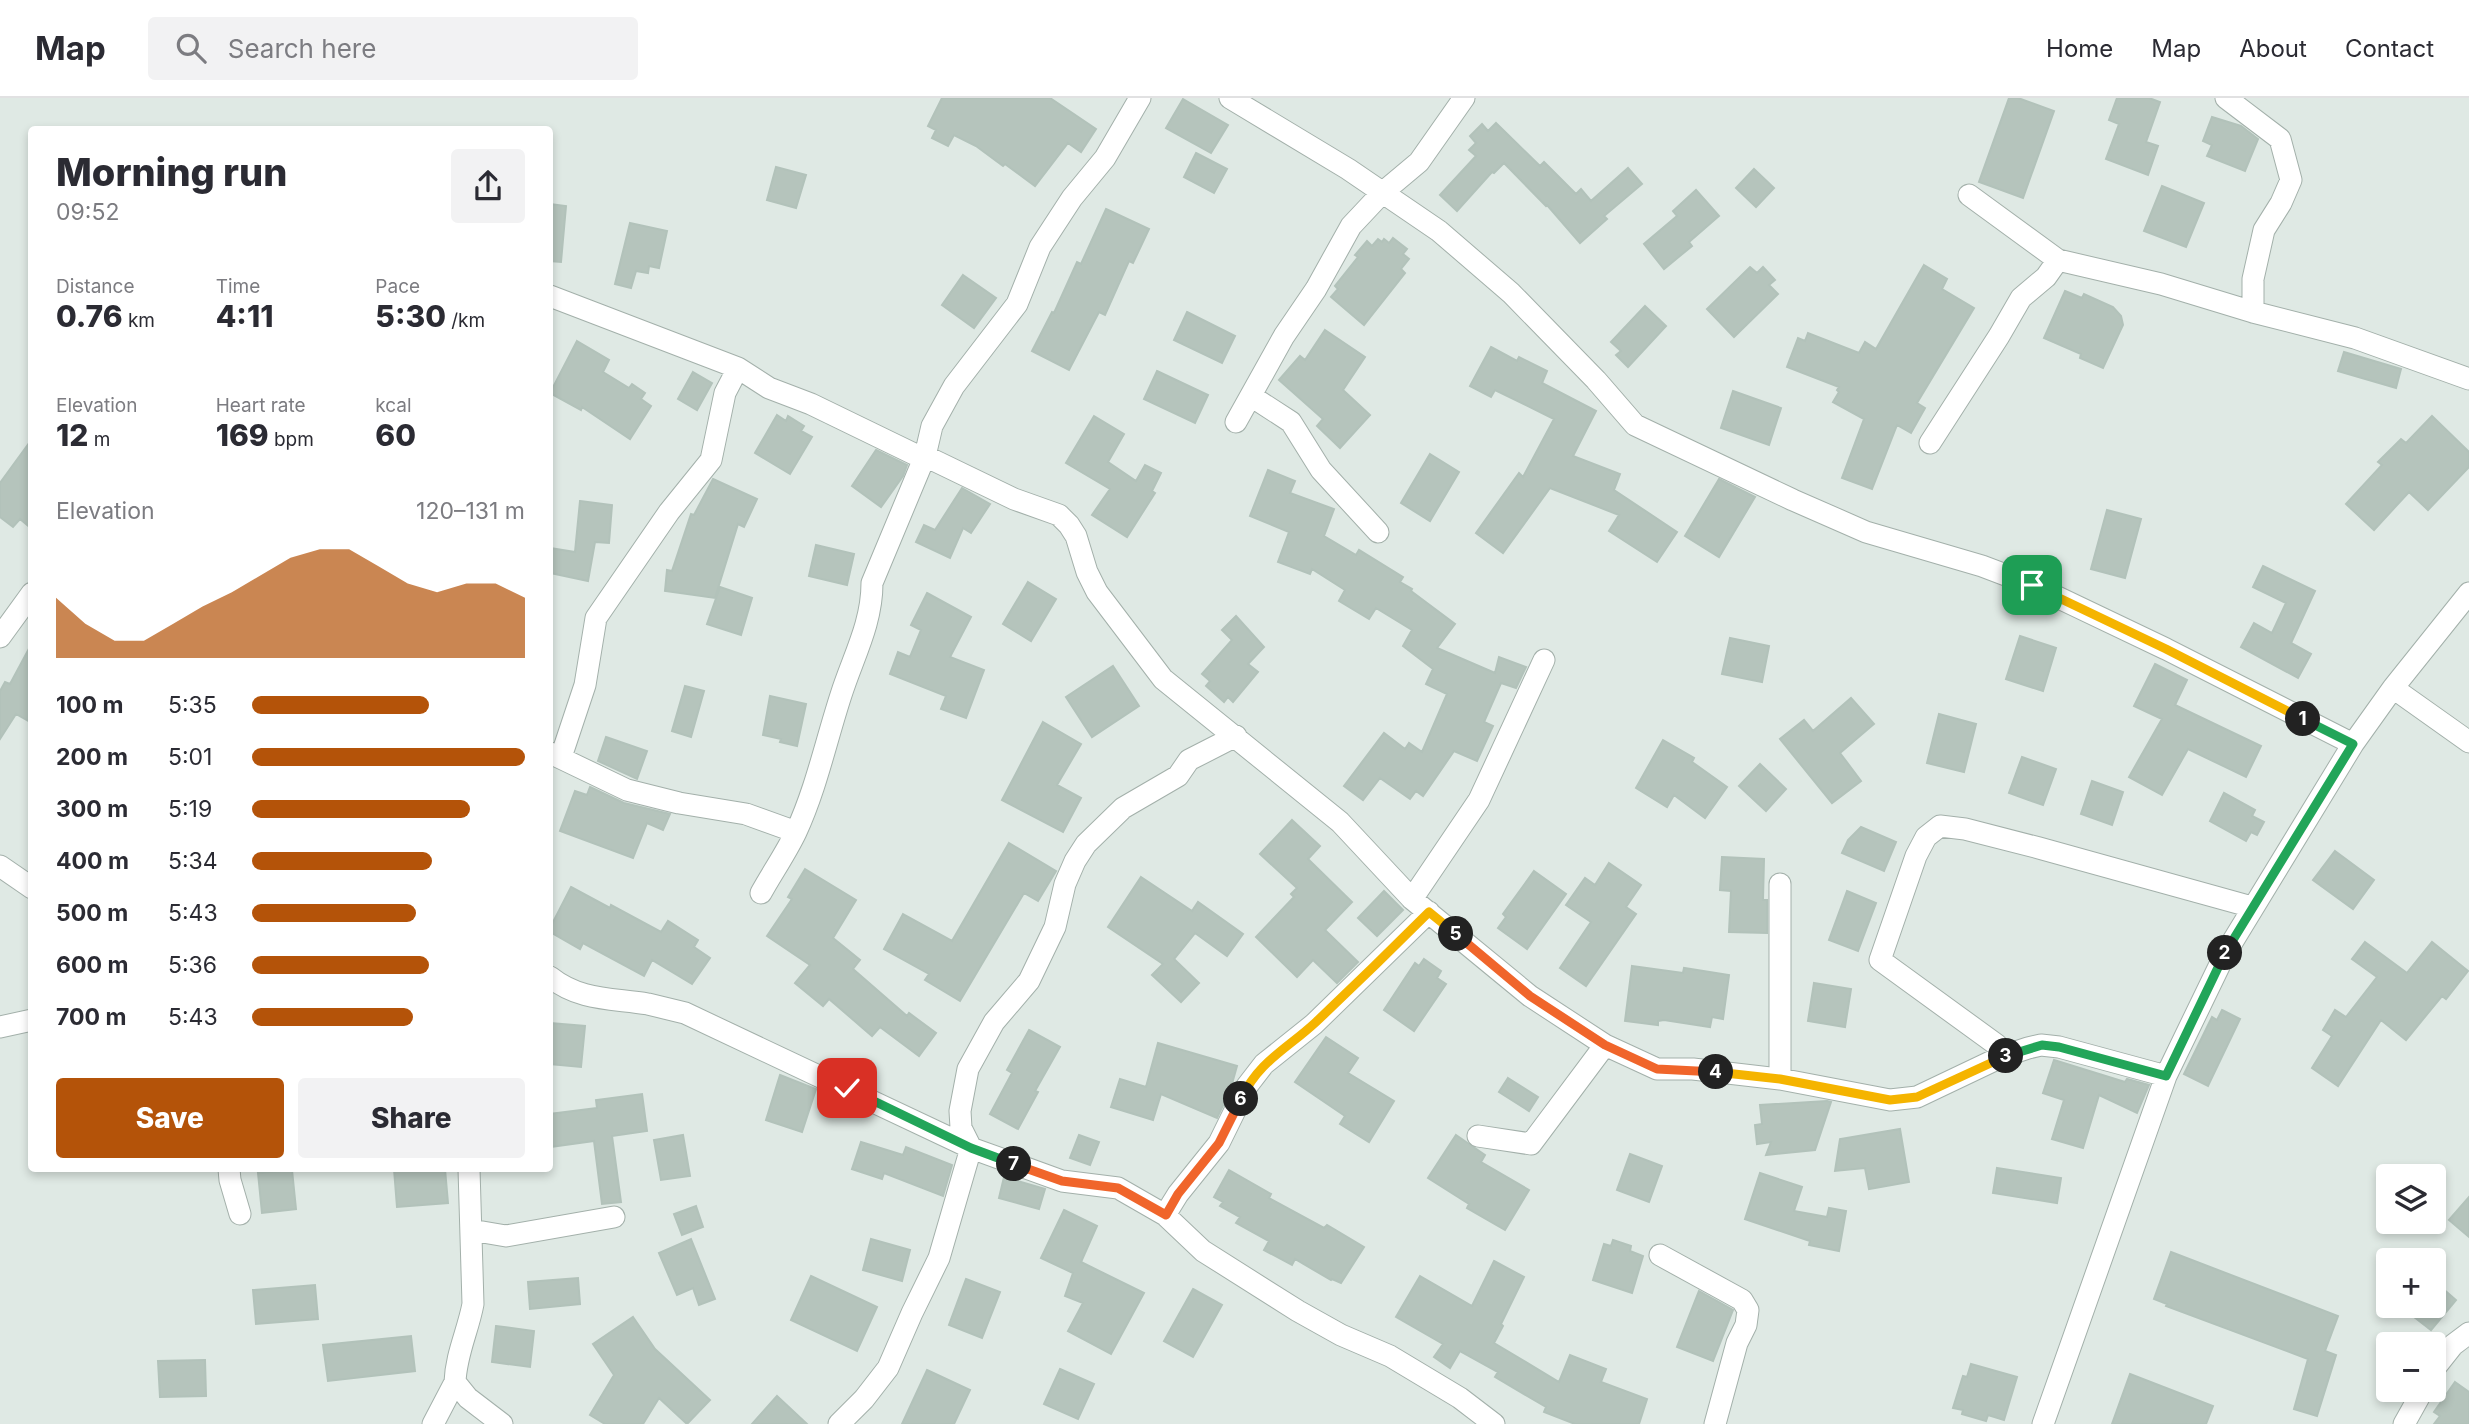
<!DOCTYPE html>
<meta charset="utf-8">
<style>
:root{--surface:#fff;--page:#f2f2f3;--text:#2b2b33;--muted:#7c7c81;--line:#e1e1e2;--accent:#b45309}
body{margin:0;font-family:Inter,sans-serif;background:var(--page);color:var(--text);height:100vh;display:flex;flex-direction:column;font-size:26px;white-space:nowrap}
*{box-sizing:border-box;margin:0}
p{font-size:23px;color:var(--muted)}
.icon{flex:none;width:38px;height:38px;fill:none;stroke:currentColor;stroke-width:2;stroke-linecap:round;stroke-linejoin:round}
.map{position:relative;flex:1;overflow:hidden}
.sheet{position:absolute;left:28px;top:28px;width:525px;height:1046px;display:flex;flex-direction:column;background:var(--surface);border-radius:7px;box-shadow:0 4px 10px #0003}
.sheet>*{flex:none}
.buttons{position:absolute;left:2376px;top:1066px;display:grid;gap:14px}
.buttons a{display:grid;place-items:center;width:70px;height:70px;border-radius:7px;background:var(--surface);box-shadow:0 4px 10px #0003;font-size:35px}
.pin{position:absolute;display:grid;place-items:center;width:60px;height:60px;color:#fff;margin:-30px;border-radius:14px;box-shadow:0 4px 10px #0006}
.km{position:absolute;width:35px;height:35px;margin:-18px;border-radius:50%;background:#222;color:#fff;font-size:19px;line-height:35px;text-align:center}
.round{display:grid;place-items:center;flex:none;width:74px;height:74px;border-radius:7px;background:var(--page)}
.summary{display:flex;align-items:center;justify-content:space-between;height:119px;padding:0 28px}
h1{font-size:38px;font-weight:800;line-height:52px}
.stats{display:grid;grid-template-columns:repeat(3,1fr);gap:10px;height:119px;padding:7px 28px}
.stats div{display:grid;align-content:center}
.stats b{font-size:30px;font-weight:800}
.stats small{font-size:19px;font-weight:400}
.stats p{font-size:19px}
.chart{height:196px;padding:14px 28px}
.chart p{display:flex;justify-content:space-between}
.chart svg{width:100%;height:126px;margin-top:7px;fill:var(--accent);opacity:.7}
.action{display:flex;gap:14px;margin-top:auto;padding:14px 28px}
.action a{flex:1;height:80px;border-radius:7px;background:var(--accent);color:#fff;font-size:28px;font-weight:800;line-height:80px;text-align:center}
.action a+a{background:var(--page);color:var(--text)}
ul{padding:0 28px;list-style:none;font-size:23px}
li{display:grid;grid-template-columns:112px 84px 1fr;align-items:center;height:52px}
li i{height:18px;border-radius:9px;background:var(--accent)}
header{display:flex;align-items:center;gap:42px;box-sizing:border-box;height:98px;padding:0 35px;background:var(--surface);border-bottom:2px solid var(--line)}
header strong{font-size:33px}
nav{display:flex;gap:38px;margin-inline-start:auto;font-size:24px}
.search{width:490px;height:63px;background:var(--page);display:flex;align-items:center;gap:18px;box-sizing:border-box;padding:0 24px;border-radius:7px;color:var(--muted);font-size:26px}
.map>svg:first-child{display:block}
.building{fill:#b5c4bc;stroke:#b2c2ba;stroke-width:2}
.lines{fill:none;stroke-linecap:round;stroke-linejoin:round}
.minor-casing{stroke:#a3b0aa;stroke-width:23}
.minor{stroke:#fff;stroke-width:21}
.split-1-casing{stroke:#fff;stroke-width:14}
.split-2-casing{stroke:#fff;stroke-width:14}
.split-3-casing{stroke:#fff;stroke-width:14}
.split-4-casing{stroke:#fff;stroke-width:14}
.split-5-casing{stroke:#fff;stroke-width:14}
.split-6-casing{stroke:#fff;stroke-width:14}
.split-7-casing{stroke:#fff;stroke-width:14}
.split-8-casing{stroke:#fff;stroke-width:14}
.split-1{stroke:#f5b400;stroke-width:9}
.split-2{stroke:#22a559;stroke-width:9}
.split-3{stroke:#22a559;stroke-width:9}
.split-4{stroke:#f5b400;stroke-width:9}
.split-5{stroke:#f0652b;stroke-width:9}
.split-6{stroke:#f5b400;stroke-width:9}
.split-7{stroke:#f0652b;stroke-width:9}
.split-8{stroke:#22a559;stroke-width:9}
</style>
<header>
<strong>Map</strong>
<div class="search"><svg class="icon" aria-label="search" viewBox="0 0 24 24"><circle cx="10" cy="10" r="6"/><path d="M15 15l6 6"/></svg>Search here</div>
<nav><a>Home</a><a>Map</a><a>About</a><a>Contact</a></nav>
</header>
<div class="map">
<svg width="2469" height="1326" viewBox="0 0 2469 1326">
<rect width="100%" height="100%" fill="#dfe9e4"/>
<path class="building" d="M942,0H1050L1096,31L1081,54L1068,45L1035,88L1005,66L1003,68L976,48L954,37L948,48L932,40L936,32L928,28Z
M2009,0H2018L2054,13L2023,100L1979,84Z
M2117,0H2149L2160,4L2146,44L2158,48L2148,77L2106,61L2119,26L2109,22Z
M1183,1L1228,27L1211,55L1166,30Z
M2212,19L2241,28L2258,41L2245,73L2207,58L2212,47L2203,43Z
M1496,25L1540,68L1544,64L1576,96L1581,91L1591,103L1628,70L1642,86L1604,118L1607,121L1580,145L1547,107L1546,108L1504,65L1494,75L1492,74L1457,113L1440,97L1476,58L1469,52L1476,45L1470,38L1482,26L1488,33Z
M1196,55L1227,71L1214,95L1184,79Z
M776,69L806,77L796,110L767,102Z
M1754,71L1774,90L1756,109L1736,90Z
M2162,88L2204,105L2186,149L2144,133Z
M1696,92L1719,118L1689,144L1692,148L1664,171L1644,146L1677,118L1673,113Z
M550,106L566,108L561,164L550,163Z
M1106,111L1149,131L1133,165L1129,163L1105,217L1099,214L1069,272L1032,253L1052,214L1054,215L1077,164L1081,166Z
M630,125L667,133L659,170L649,168L648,175L636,173L631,190L615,186Z
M1393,140L1407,151L1403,156L1409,161L1401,171L1405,175L1364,227L1331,199L1338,191L1335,188L1358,159L1355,157L1367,143L1372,148L1378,141L1382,144L1384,141L1389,145Z
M1924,167L1947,181L1942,191L1974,210L1917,305L1925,310L1911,335L1897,327L1872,391L1842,380L1864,321L1833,304L1839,294L1837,292L1839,289L1787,269L1798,240L1805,243L1808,235L1859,255L1865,244L1876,251Z
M1750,169L1757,175L1763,169L1775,182L1769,187L1778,196L1734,239L1707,211Z
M963,177L996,200L974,230L942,207Z
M2065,193L2082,200L2084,196L2113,209L2121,218L2123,227L2103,270L2080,260L2081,256L2044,240Z
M1645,208L1666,228L1628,269L1616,257L1621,253L1611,244Z
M1187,214L1235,238L1222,265L1174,242Z
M1325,232L1365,259L1343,292L1370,317L1340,350L1317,328L1323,321L1279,282L1300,258L1305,262Z
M577,243L609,262L603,274L629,290L632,286L645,295L641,301L651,308L630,341L582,309L581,312L550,295Z
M1491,249L1517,263L1519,259L1547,273L1542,285L1596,313L1573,358L1620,376L1614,392L1677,434L1657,464L1609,433L1619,417L1550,390L1503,455L1476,435L1519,375L1523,379L1554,321L1495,292L1491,299L1470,288Z
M2344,254L2401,271L2396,290L2338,273Z
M1157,273L1208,297L1195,325L1144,301Z
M693,274L712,285L697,312L678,301Z
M1733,293L1781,310L1769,347L1721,330Z
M777,317L786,323L788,318L804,328L801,333L812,339L790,376L755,355Z
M1094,318L1124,336L1108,364L1136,383L1145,367L1161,375L1152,393L1155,395L1127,439L1092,417L1110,391L1066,365Z
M2432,318L2469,354V369L2428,412L2409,394L2374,432L2346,406L2382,367L2378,364L2401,341L2406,345Z
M32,341V431L20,421L13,429L0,419V385Z
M876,352L907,367L903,378L881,409L852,388Z
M1430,356L1459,374L1430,423L1401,405Z
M1268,372L1295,383L1290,395L1334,411L1324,438L1356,457L1359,452L1403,479L1400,484L1412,491L1411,493L1455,526L1437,550L1495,575L1499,559L1526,569L1516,590L1501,585L1484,624L1493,628L1477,663L1454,653L1423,698L1416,693L1410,701L1380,680L1363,702L1344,688L1384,635L1405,651L1409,645L1422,654L1447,596L1426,586L1433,571L1403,548L1412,532L1376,510L1369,521L1339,503L1345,492L1312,471L1310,476L1278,464L1289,434L1250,418Z
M713,381L757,401L744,429L738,426L715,500L665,493L667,472L672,473L691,416L694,417Z
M1719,381L1755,399L1719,459L1685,438Z
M962,390L990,406L971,435L963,430L950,460L916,444L924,427L935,432Z
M580,403L612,407L609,445L595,444L588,483L550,475V450L575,454Z
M2107,412L2141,421L2125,480L2091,471Z
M816,447L854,456L847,487L809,478Z
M2263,468L2315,493L2291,545L2311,556L2298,580L2241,549L2254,525L2272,535L2286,505L2253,489Z
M1028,484L1056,501L1031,543L1003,526Z
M720,489L752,500L741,537L707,526Z
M927,495L971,519L950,559L984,572L966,620L941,611L946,598L890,576L898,554L910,559L921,532L911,527Z
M1236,518L1264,549L1248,566L1258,574L1233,604L1228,599L1224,604L1206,588L1210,583L1202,576L1232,542L1222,532Z
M2020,538L2056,550L2043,593L2006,581Z
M1730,540L1769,548L1762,584L1722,576Z
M32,545V625L16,616L0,641V593L5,584L10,586Z
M2155,566L2187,582L2175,607L2261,648L2246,679L2188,651L2162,697L2129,679L2162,621L2134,608Z
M1113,568L1139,608L1092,639L1066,599Z
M685,588L704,593L691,639L672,633Z
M770,598L806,606L797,648L780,644L781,641L763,637Z
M1851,600L1874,626L1840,655L1861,683L1832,705L1780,641L1804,622L1813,633Z
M1939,616L1976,626L1964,674L1927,665Z
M1043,624L1081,646L1057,687L1081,700L1063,734L1002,702Z
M606,639L647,653L637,681L598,663Z
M1663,642L1694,660L1692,664L1727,689L1705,720L1674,697L1667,709L1636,690Z
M2022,659L2056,671L2043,707L2009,695Z
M1760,666L1786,691L1766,713L1739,688Z
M2092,683L2123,694L2112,727L2081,716Z
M590,689L624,705L670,716L663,732L647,725L633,760L560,733L575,693L587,697Z
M2224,695L2255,712L2252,718L2264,724L2257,737L2251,734L2246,743L2210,723Z
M1292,722L1320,748L1308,761L1352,804L1325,832L1358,864L1337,885L1313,862L1297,879L1256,839L1294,799L1291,796L1297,790L1260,756Z
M1861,729L1896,744L1884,773L1842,755L1848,742Z
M1009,745L1056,773L1038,803L1024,795L960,903L925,882L929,876L884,851L903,816L952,843Z
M2335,753L2374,782L2353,811L2313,782Z
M1722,759L1764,761L1763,802H1767V835L1729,834L1731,793L1720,792Z
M1609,765L1641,787L1626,809L1636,816L1586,888L1560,870L1591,824L1566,807L1585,780L1595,787Z
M805,771L856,802L833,840L860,862L853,871L907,918L909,915L936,935L919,958L880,929L872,938L829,901L823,908L795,885L810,867L767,838L792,801L788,799Z
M1534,773L1566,796L1527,851L1498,830L1506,819L1503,816Z
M1141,779L1192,813L1198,804L1243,836L1227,858L1195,835L1174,861L1199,885L1181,904L1152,877L1163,866L1108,829Z
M571,789L610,810L611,807L661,834L668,823L698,842L694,849L710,860L692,886L652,862L644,878L583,845L580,851L550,834V830Z
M1384,793L1403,812L1377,838L1358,820Z
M1847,793L1876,805L1858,853L1829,842Z
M2365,844L2407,875L2432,844L2468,873L2446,901L2442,898L2406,942L2381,922L2338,988L2312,970L2332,938L2323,932L2335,912L2346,919L2377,879L2352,861Z
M1424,861L1441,873L1437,880L1446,886L1414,933L1384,912L1415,865L1419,868Z
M1632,868L1683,875L1684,870L1729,877L1723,921L1712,919L1710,929L1664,922L1658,923V927L1625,923Z
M1814,885L1851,891L1845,929L1808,923Z
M2222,912L2240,921L2208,988L2184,976L2212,919L2217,922Z
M550,925L585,928L581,969L550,966Z
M1029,932L1060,949L1035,993L1038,994L1018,1031L990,1016L1012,975L1007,972Z
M1326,939L1358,960L1348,975L1394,1003L1369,1044L1340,1026L1345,1018L1295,984Z
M1158,945L1237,968L1230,993L1217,1020L1161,996L1153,1022L1111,1009L1120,981L1146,989Z
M2054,962L2125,984L2127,981L2149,987L2137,1015L2099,997L2083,1050L2052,1041L2064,1002L2043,995Z
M780,977L816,991L802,1034L766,1022Z
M1508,980L1538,999L1529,1013L1499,994Z
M642,996L647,1033L612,1038L621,1104L602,1106L594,1043L550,1049V1016L597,1010L596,1002Z
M1827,1003L1831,1004L1815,1052L1766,1057L1771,1044L1757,1046L1755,1027L1762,1026L1760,1007Z
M1900,1031L1909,1084L1869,1091L1865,1070L1835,1073L1840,1041Z
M683,1037L690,1078L661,1082L654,1042Z
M1079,1037L1099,1044L1090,1067L1070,1060Z
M1456,1037L1485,1057L1481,1064L1529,1092L1505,1132L1467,1110L1469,1106L1428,1080Z
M861,1044L903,1057L906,1049L952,1067L943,1098L884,1075L882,1081L852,1071Z
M1630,1056L1662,1068L1649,1104L1617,1092Z
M1997,1070L2061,1080L2057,1105L1993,1095Z
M394,1071H445L448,1105L397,1109Z
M292,1072L296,1111L262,1115L258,1075Z
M1229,1072L1271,1096L1269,1100L1324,1130L1327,1127L1364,1149L1341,1185L1332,1181L1331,1182L1295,1161L1292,1167L1264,1152L1269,1143L1236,1125L1240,1119L1220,1108L1223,1104L1214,1099Z
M1760,1075L1802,1089L1794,1113L1827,1119L1829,1110L1846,1113L1839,1153L1809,1147L1810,1143L1745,1121Z
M1004,1079L1045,1091L1039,1111L999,1100Z
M2469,1099V1139L2449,1122Z
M696,1108L703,1129L682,1137L674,1116Z
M1064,1112L1097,1128L1081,1164L1144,1195L1111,1256L1068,1233L1083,1205L1065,1198L1073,1175L1041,1160Z
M691,1141L715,1201L699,1207L693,1190L677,1197L659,1155Z
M871,1141L910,1152L902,1183L863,1172Z
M1613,1142L1631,1148L1630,1153L1643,1158L1632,1195L1593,1182L1604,1146L1611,1148Z
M2171,1154L2338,1218L2325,1253L2336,1257L2317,1318L2294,1311L2308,1261L2166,1208L2167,1206L2154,1201Z
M1494,1163L1524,1179L1501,1226L1503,1228L1494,1245L1559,1284L1570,1257L1606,1271L1601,1284L1647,1301L1639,1326H1575L1544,1314L1546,1309L1495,1279L1498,1274L1460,1253L1450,1270L1434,1259L1443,1246L1396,1219L1420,1178L1472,1208Z
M811,1178L877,1209L857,1253L791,1222Z
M578,1180L580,1206L530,1211L528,1184Z
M966,1181L1000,1194L982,1240L949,1227Z
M2434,1183L2456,1202L2431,1232L2400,1208H2434Z
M315,1187L318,1221L256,1226L253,1192Z
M1193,1191L1222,1207L1193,1259L1164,1243Z
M1699,1193L1733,1212L1713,1263L1677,1249Z
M633,1219L655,1251L710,1302L687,1326L659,1300L643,1326H605L590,1317L614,1277L593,1246Z
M496,1228L534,1233L530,1269L492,1264Z
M411,1238L415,1273L328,1283L323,1247Z
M205,1262L206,1298L160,1299L158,1263Z
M1971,1266L2017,1279L2004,1322L1988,1317L1986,1323L1962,1316L1963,1312L1953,1310L1963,1278L1967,1279Z
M1060,1271L1094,1286L1078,1321L1044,1306Z
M927,1272L970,1292L954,1326H902Z
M2130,1276L2213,1308L2206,1326H2112Z
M2455,1284L2469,1294V1326H2434L2440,1318L2434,1314Z
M777,1298L807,1326H752Z"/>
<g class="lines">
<defs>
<path id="minor" d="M1230,0L1348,71L1439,133L1511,195L1596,282L1635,327L1793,402L1866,434L1982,468L2032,487L2166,551L2353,646
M2226,0L2280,41L2291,82L2281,105L2264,132L2253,181V214
M1969,97L2058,162L2161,186L2253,214L2355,240L2469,281
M550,198L738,270L769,290L811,306L914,356L925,358L1014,401L1059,417L1069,427L1076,438L1087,474L1097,494L1163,581L1340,724L1412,801L1530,898L1605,947L1657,971H1693L1780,981L1890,1002L1917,999L2001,959L2028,950L2041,947L2059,949L2166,978
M1251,298L1291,324L1321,372L1378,434
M1236,324L1284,238L1316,191L1351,128L1382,95L1419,64L1464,0
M1930,345L1999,238L2021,200L2046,179L2058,162
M0,539L32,495
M2393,590L2469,644
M550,655L627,692L679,705L746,716L796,734
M561,659L585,587L596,520L669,414L711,362L725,295L738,270
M0,768L32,790
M761,795C772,775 786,755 796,734C816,691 826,643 841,597C853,559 872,526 872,485L925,358L932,328L954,288L1017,206L1040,149L1072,100L1105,60L1140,0
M1412,801L1479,702L1544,562
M550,879C580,903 612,900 648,906C660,909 673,912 685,915L971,1050L1062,1083L1118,1090L1165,1117L1203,1153L1298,1213L1341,1237L1390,1258L1460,1300L1494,1326
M0,929L32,922
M2001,959L1997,947L1880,862L1916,758L1926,739L1940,728L1965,731L2039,750L2252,809
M1780,981V786
M1478,1038L1531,1046L1605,947
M229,1071L230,1082L240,1116
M469,1071L473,1206C468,1233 456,1256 455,1284L468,1300L502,1326
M1165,1117L1178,1096L1219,1045L1247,988L1264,966L1314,926L1429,814
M471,1132L506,1138L614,1119
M1660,1157L1742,1202L1748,1212L1746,1227L1737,1245L1715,1326
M2434,1271L2453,1247L2469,1235
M433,1326L455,1284
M839,1326L864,1301L888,1270L912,1215L939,1160L971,1050L961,1030L960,1013L968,971L994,924L1029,883L1055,829L1065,786L1075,763L1086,746L1123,710L1178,678L1189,662L1236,638
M2043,1326L2166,978L2225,856L2353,646L2393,590L2469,495
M2404,1326L2423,1292"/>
</defs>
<use href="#minor" class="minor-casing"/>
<use href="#minor" class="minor"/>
</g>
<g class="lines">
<defs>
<path id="split-1" d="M2032,487L2166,551L2303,621"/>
<path id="split-2" d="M2225,855L2353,646L2303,621"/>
<path id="split-3" d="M2006,958L2042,947L2059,949L2166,978L2225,855"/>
<path id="split-4" d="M1716,974L1780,981L1890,1002L1917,999L2006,958"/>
<path id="split-5" d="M1456,836L1530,898L1605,947L1657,971L1716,974"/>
<path id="split-6" d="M1241,1001C1259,963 1287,951 1316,924C1354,888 1392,851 1429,814L1456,836"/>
<path id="split-7" d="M1014,1066L1062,1083L1118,1090L1166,1117L1178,1096L1219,1045L1241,1001"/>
<path id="split-8" d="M847,990L971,1050L1014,1066"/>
</defs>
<use href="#split-1" class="split-1-casing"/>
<use href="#split-2" class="split-2-casing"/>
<use href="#split-3" class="split-3-casing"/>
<use href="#split-4" class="split-4-casing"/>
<use href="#split-5" class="split-5-casing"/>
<use href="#split-6" class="split-6-casing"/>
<use href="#split-7" class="split-7-casing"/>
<use href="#split-8" class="split-8-casing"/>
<use href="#split-1" class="split-1"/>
<use href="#split-2" class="split-2"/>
<use href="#split-3" class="split-3"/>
<use href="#split-4" class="split-4"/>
<use href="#split-5" class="split-5"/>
<use href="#split-6" class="split-6"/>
<use href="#split-7" class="split-7"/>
<use href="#split-8" class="split-8"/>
</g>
</svg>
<div class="buttons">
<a><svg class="icon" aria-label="layers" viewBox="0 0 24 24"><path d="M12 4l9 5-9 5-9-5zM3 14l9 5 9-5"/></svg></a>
<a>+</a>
<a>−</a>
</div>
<div class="pin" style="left:2032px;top:487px;background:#1e9e55"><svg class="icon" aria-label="arrive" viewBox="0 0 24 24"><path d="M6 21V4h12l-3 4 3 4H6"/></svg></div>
<div class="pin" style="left:847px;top:990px;background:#d93025"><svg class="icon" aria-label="check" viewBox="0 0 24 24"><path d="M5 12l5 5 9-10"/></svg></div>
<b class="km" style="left:2303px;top:621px">1</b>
<b class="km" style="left:2225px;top:855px">2</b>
<b class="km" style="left:2006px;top:958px">3</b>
<b class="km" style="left:1716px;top:974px">4</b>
<b class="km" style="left:1456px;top:836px">5</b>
<b class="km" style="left:1241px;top:1001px">6</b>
<b class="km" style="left:1014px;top:1066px">7</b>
<section class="sheet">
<div class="summary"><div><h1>Morning run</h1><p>09:52</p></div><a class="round"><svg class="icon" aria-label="share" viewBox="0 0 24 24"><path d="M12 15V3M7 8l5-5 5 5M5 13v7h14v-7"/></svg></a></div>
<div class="stats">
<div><p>Distance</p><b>0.76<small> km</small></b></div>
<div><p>Time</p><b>4:11</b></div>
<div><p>Pace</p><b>5:30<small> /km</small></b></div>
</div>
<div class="stats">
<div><p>Elevation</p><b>12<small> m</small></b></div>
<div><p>Heart rate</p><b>169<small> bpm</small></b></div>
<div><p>kcal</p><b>60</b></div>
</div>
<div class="chart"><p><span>Elevation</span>120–131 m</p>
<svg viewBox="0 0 160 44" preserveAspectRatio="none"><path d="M0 44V23L10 32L20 38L30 38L40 32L50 26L60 21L70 15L80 9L90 6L100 6L110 12L120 18L130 21L140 18L150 18L160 23V44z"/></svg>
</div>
<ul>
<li><b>100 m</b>5:35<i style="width:65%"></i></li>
<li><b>200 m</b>5:01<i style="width:100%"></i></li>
<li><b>300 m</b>5:19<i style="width:80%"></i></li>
<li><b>400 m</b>5:34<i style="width:66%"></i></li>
<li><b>500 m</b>5:43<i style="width:60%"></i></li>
<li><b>600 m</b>5:36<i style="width:65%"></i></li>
<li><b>700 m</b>5:43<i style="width:59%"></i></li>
</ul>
<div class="action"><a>Save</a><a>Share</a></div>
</section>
</div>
